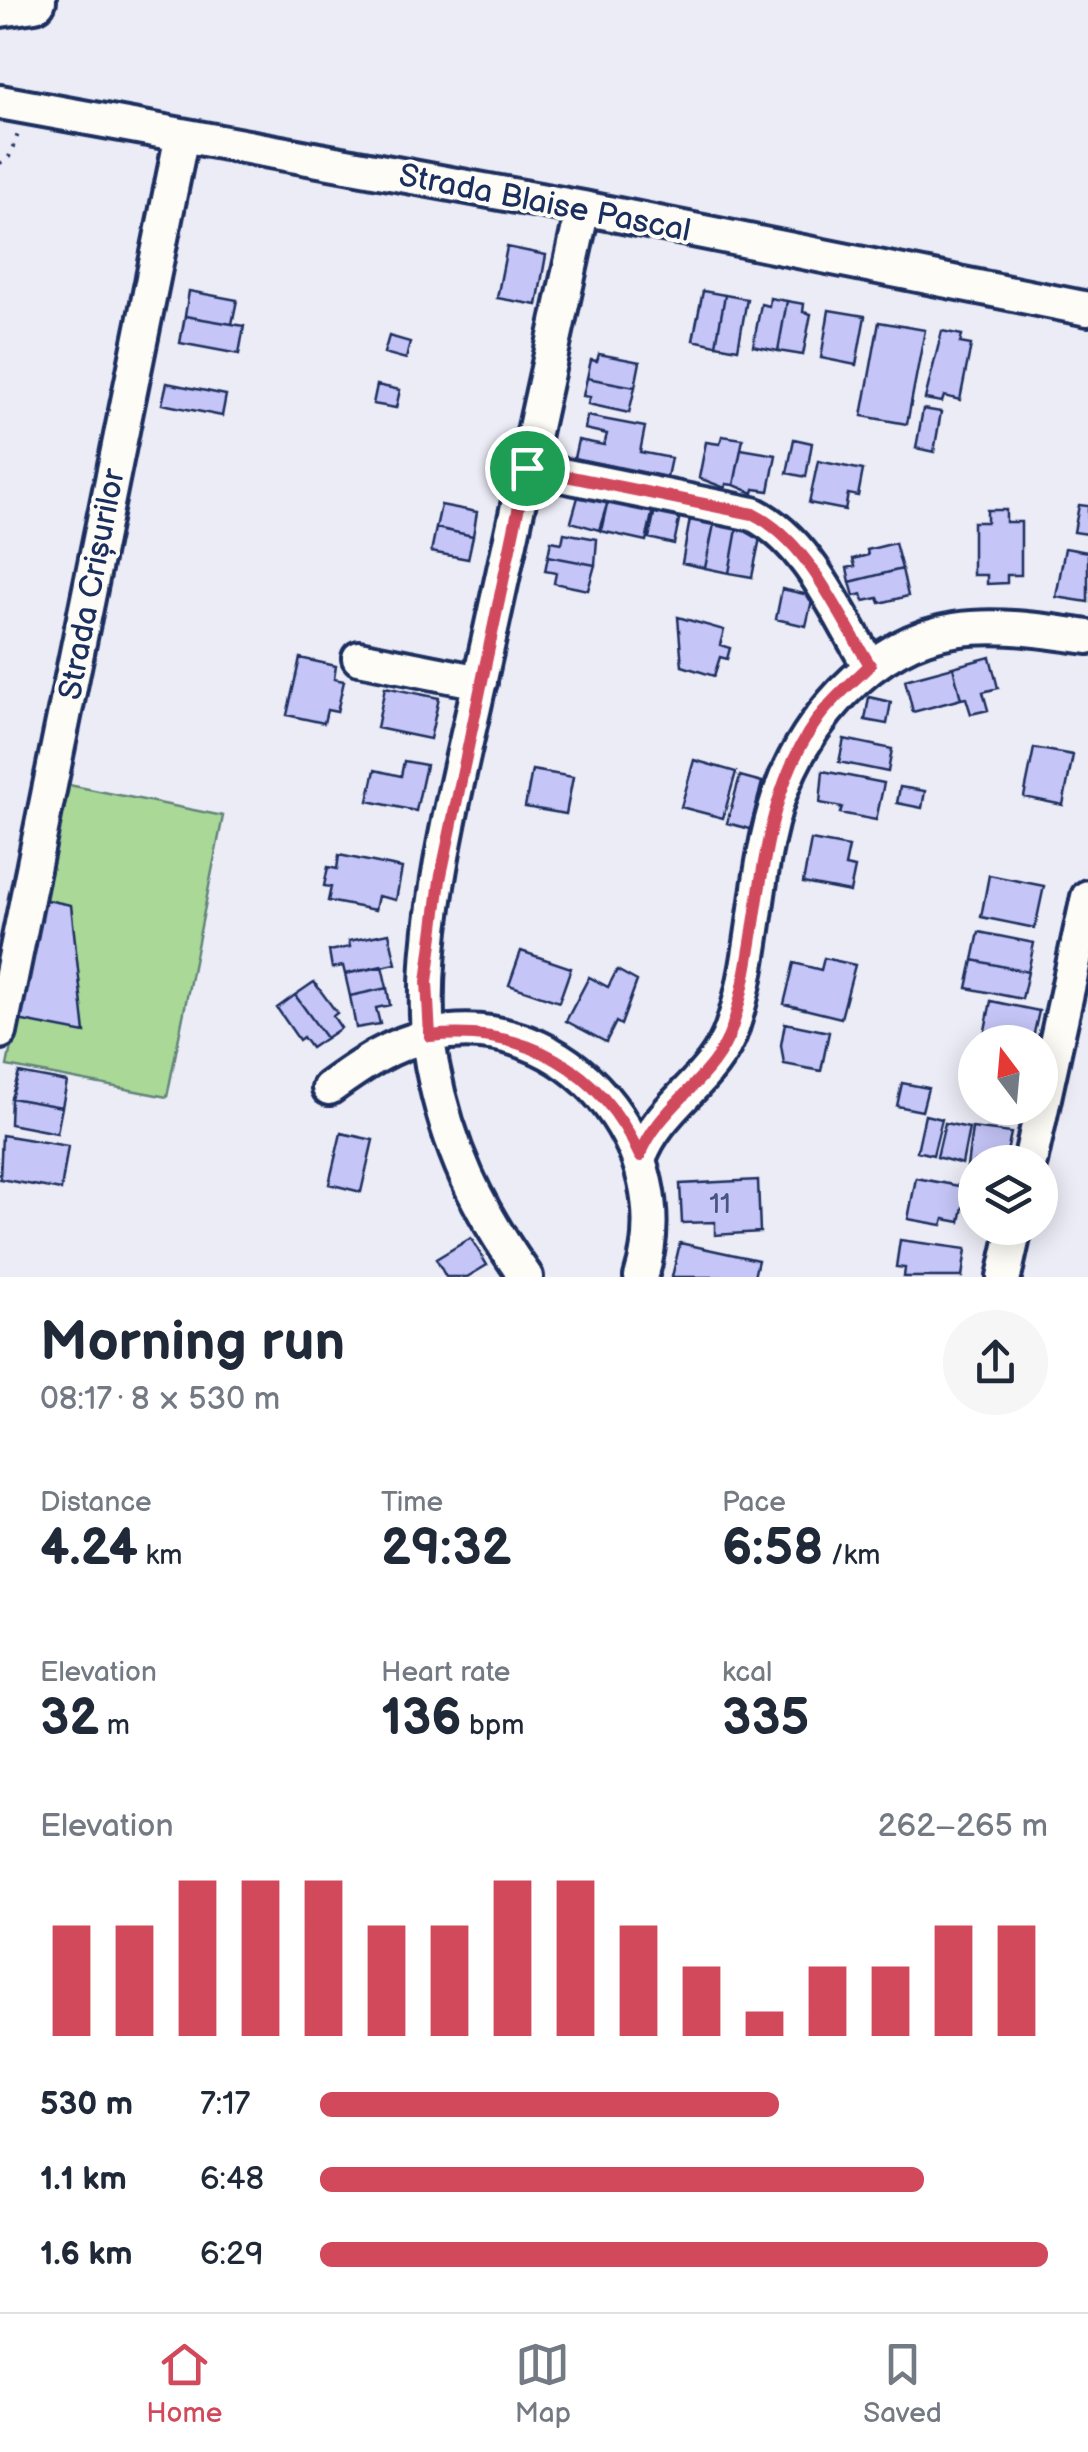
<!DOCTYPE html>
<meta charset="utf-8">
<style>
:root{--surface:#fff;--page:#f6f6f7;--text:#1f2937;--muted:#747a83;--line:#e0e1e3;--accent:#d1495b}
body{margin:0;font-family:"Balsamiq Sans",sans-serif;background:var(--page);color:var(--text);height:100vh;display:flex;flex-direction:column;font-size:38px;white-space:nowrap}
*{box-sizing:border-box;margin:0}
p{font-size:32px;color:var(--muted)}
.icon{flex:none;width:55px;height:55px;fill:none;stroke:currentColor;stroke-width:2;stroke-linecap:round;stroke-linejoin:round}
.map{position:relative;height:1277px;overflow:hidden}
.sheet{display:flex;flex-direction:column;background:var(--surface);flex:1}
.sheet>*{flex:none}
.needle{width:65px;rotate:344deg}
.fabs{position:absolute;left:958px;top:1025px;display:grid;gap:20px}
.fabs a{display:grid;place-items:center;width:100px;height:100px;border-radius:50%;background:var(--surface);box-shadow:0 5px 25px #0003;font-size:50px}
.pin{position:absolute;display:grid;place-items:center;width:85px;height:85px;color:#fff;margin:-42px;border:5px solid #fff;border-radius:50%;box-shadow:0 2px 10px #0007}
.round{display:grid;place-items:center;flex:none;width:105px;height:105px;border-radius:52px;background:var(--page)}
.head{display:flex;align-items:center;justify-content:space-between;height:170px;padding:0 40px}
h1{font-size:55px;font-weight:700;line-height:75px}
.stats{display:grid;grid-template-columns:repeat(3,1fr);gap:15px;height:170px;padding:10px 40px}
.stats div{display:grid;align-content:center}
.stats b{font-size:50px;font-weight:700}
.stats small{font-size:28px;font-weight:400}
.stats p{font-size:28px}
.chart{height:280px;padding:20px 40px}
.chart p{display:flex;justify-content:space-between}
.chart svg{width:100%;height:180px;margin-top:10px;stroke:var(--accent);stroke-width:6}
ul{padding:0 40px;list-style:none;font-size:32px}
li{display:grid;grid-template-columns:160px 120px 1fr;align-items:center;height:75px}
li i{height:25px;border-radius:12px;background:var(--accent)}
.dock{display:flex;justify-content:space-around;align-items:center;height:140px;border-top:2px solid var(--line);background:var(--surface);font-size:28px;color:var(--muted)}
.dock a{display:grid;justify-items:center;gap:5px}
.dock .current{color:var(--accent)}
.map>svg:first-child{display:block}
.green{fill:#aad897;stroke:#62847a;stroke-width:2.5}
.building{fill:#c5c5f7;stroke:#1b2f5e;stroke-width:2.5}
.lines{fill:none;stroke-linecap:round;stroke-linejoin:round}
.minor-casing{stroke:#1b2f5e;stroke-width:40}
.major-casing{stroke:#1b2f5e;stroke-width:50}
.path{stroke:#1b2f5e;stroke-width:4;stroke-dasharray:2.5 8;stroke-linecap:butt}
.minor{stroke:#fdfcf7;stroke-width:32}
.major{stroke:#fdfcf7;stroke-width:42}
.route-casing{stroke:#fff;stroke-width:20}
.route{stroke:#d1495b;stroke-width:12}
.labels{text-anchor:middle;stroke-width:8;stroke-linejoin:round;paint-order:stroke}
.number-label{font-size:28px;fill:#465484}
.street-label{font-size:32px;fill:#1b2f5e;stroke:#fdfcf7}
</style>
<div class="map">
<svg width="1088" height="1277" viewBox="0 0 1088 1277">
<rect width="100%" height="100%" fill="#ececf7"/>
<filter id="ink" filterUnits="userSpaceOnUse"><feTurbulence type="fractalNoise" baseFrequency=".01" numOctaves="2"/><feDisplacementMap in="SourceGraphic" scale="20" xChannelSelector="R" yChannelSelector="G"/><feConvolveMatrix kernelMatrix="1 2 1 2 8 2 1 2 1" color-interpolation-filters="sRGB"/></filter>
<g filter="url(#ink)">
<path class="green" d="M64,784L223,816L167,1097L7,1066Z"/>
<path class="building" d="M507,247L546,255L537,305L497,298Z
M189,291L237,300L232,324L185,316Z
M703,291L725,295L716,345L693,340Z
M725,295L747,299L738,349L716,345Z
M770,298L787,301L778,351L753,346L761,304L769,306Z
M787,301L804,304L803,312L811,314L803,355L778,351Z
M829,310L865,316L856,365L821,358Z
M185,316L244,326L239,354L180,343Z
M879,322L925,330L907,424L862,416Z
M942,331L962,335L960,343L971,345L960,400L944,396L942,402L925,399Z
M389,336L410,342L406,359L384,353Z
M599,354L640,362L635,387L587,378L591,360L597,361Z
M587,378L635,387L629,413L588,404L590,397L583,396Z
M167,383L226,395L222,416L162,404Z
M377,385L400,390L396,408L373,404Z
M923,409L941,412L934,452L916,448Z
M587,416L645,427L640,452L671,458L667,477L574,458L578,440L604,445L607,434L585,429Z
M722,436L743,439L734,485L726,484L725,488L699,478L706,442L720,444Z
M794,439L812,443L806,477L787,473Z
M741,449L776,455L769,491L754,489L753,493L734,485Z
M818,461L863,470L858,496L848,494L845,510L809,503Z
M580,490L609,498L599,530L571,522Z
M609,495L654,505L646,541L601,531Z
M441,505L477,512L473,536L436,528Z
M1079,505L1088,506V534L1074,532Z
M655,509L680,515L674,544L649,538Z
M987,510H1006V522H1021V575H1007V583L987,584V575H973V522H987Z
M690,519L714,524L705,568L682,563Z
M714,524L737,529L729,573L705,568Z
M436,528L473,536L468,559L431,552Z
M737,529L761,533L752,577L729,573Z
M564,533L597,539L595,565L548,556L551,541L562,543Z
M895,543L902,569L850,582L847,568L855,566L853,559L868,555L867,550Z
M1065,548L1088,552V602L1056,597Z
M548,556L595,565L588,590L554,583L556,573L545,571Z
M902,569L908,596L880,603L878,598L864,601L862,594L854,596L850,582Z
M782,589L813,596L806,626L776,619Z
M678,617L724,630L720,645L730,648L727,659L720,657L714,676L682,666Z
M990,657L998,688L983,692L988,710L971,714L966,698L961,699L953,667Z
M300,658L336,666L334,679L344,681L337,712L327,710L324,723L287,715Z
M953,667L961,699L913,712L905,680Z
M385,687L439,698L430,739L377,728Z
M869,697L891,702L887,724L865,720Z
M844,739L892,749L888,772L839,762Z
M1034,748L1073,755L1063,805L1024,797Z
M694,760L736,772L723,818L681,807Z
M404,761L426,765L416,811L368,801L375,770L401,776Z
M532,770L573,777L566,814L525,807Z
M823,771L884,783L876,820L840,813L842,807L820,803Z
M740,776L762,782L750,829L727,823Z
M900,787L925,791L922,808L897,803Z
M811,840L849,847L845,866L855,868L850,892L803,883Z
M339,855L402,868L396,900L378,896L375,910L328,901L331,887L324,886L328,867L337,869Z
M989,875L1044,886L1035,928L981,917Z
M42,899L71,905L85,1033L18,1020Z
M979,932L1034,943L1028,972L973,960Z
M389,933L396,964L345,974L343,966L332,968L329,951L350,947L349,941Z
M521,951L571,968L559,1002L509,985Z
M824,958L855,965L841,1018L784,1004L794,963L821,970Z
M973,960L1028,972L1022,999L967,988Z
M382,966L387,988L350,996L345,974Z
M617,970L637,981L621,1025L616,1022L606,1042L566,1021L589,977L608,987Z
M314,982L337,1013L333,1016L341,1028L326,1038L295,995Z
M387,988L390,1005L376,1008L380,1024L356,1028L350,996Z
M295,995L326,1038L311,1048L303,1037L299,1040L277,1008Z
M991,1001L1039,1011L1032,1042L983,1040Z
M785,1023L829,1032L821,1071L784,1064L781,1045Z
M19,1073L67,1082L62,1107L11,1098Z
M902,1083L928,1088L922,1111L897,1106Z
M11,1098L62,1107L57,1133L10,1124Z
M976,1108H1021L1019,1118L1011,1116L1009,1124L978,1117Z
M925,1115L942,1119L933,1155L917,1151Z
M945,1123L969,1128L962,1164L937,1157Z
M972,1128L1011,1133L1005,1162H975V1169L967,1167Z
M341,1133L373,1140L361,1192L329,1184Z
M2,1135L68,1146L61,1190L0,1179Z
M916,1178L975,1189L973,1208L963,1207L960,1222L944,1219L942,1225L908,1219Z
M758,1180L760,1232L715,1235V1222L682,1223L680,1184Z
M471,1238L487,1265L467,1277H446L436,1259Z
M900,1240L966,1249L962,1277H904L905,1268L896,1267Z
M680,1243L758,1260L754,1277H672Z"/>
<g class="lines">
<defs>
<path id="minor" d="M0,102L583,208L1088,309
M527,468L753,514C809,542 837,613 869,665
M359,658L480,682
M0,1032L182,135
M329,1088C361,1065 391,1044 431,1035C568,1007 682,1148 641,1277
M640,1157C659,1105 715,1080 732,1028C757,954 754,870 779,796C792,758 815,722 842,693C918,614 987,622 1088,637
M1030,1162L1088,897
M526,1277C477,1209 448,1148 432,1065C411,951 457,789 481,675C515,520 549,364 583,208
M1004,1277L1015,1228"/>
<path id="major" d="M0,5L34,0"/>
</defs>
<use href="#minor" class="minor-casing"/>
<use href="#major" class="major-casing"/>
<path class="path" d="M0,163L9,157L18,134"/>
<use href="#minor" class="minor"/>
<use href="#major" class="major"/>
</g>
</g>
<g class="lines" filter="url(#ink)">
<defs>
<path id="route" d="M527,468L753,514C809,542 837,613 870,665C852,683 831,700 817,720C753,809 764,928 732,1028C715,1080 659,1105 640,1156C601,1069 525,1026 430,1036L427,982L440,880Z"/>
</defs>
<use href="#route" class="route-casing"/>
<use href="#route" class="route"/>
</g>
<g class="labels">
<g class="number-label">
<text x="720" y="1213">11</text>
</g>
<g class="street-label">
<text transform="translate(545 202) rotate(11)" y="11">Strada Blaise Pascal</text>
<text transform="translate(91 584) rotate(-79)" y="11">Strada Crișurilor</text>
</g>
</g>
</svg>
<div class="fabs">
<a><svg class="needle" viewBox="-14 -14 28 28"><path d="M0-13l5 13h-10z" fill="#e53935"/><path d="M0 13l5-13h-10z" fill="#747a83"/></svg></a>
<a><svg class="icon" aria-label="layers" viewBox="0 0 24 24"><path d="M12 4l9 5-9 5-9-5zM3 14l9 5 9-5"/></svg></a>
</div>
<div class="pin" style="left:527px;top:468px;background:#1e9e55"><svg class="icon" aria-label="arrive" viewBox="0 0 24 24"><path d="M6 21V4h12l-3 4 3 4H6"/></svg></div>
</div>
<section class="sheet">
<div class="head"><div><h1>Morning run</h1><p>08:17 · 8 × 530 m</p></div><a class="round"><svg class="icon" aria-label="share" viewBox="0 0 24 24"><path d="M12 15V3M7 8l5-5 5 5M5 13v7h14v-7"/></svg></a></div>
<div class="stats">
<div><p>Distance</p><b>4.24<small> km</small></b></div>
<div><p>Time</p><b>29:32</b></div>
<div><p>Pace</p><b>6:58<small> /km</small></b></div>
</div>
<div class="stats">
<div><p>Elevation</p><b>32<small> m</small></b></div>
<div><p>Heart rate</p><b>136<small> bpm</small></b></div>
<div><p>kcal</p><b>335</b></div>
</div>
<div class="chart"><p><span>Elevation</span>262–265 m</p>
<svg viewBox="0 0 160 44" preserveAspectRatio="none"><path d="M5 44V17M15 44V17M25 44V6M35 44V6M45 44V6M55 44V17M65 44V17M75 44V6M85 44V6M95 44V17M105 44V27M115 44V38M125 44V27M135 44V27M145 44V17M155 44V17"/></svg>
</div>
<ul>
<li><b>530 m</b>7:17<i style="width:63%"></i></li>
<li><b>1.1 km</b>6:48<i style="width:83%"></i></li>
<li><b>1.6 km</b>6:29<i style="width:100%"></i></li>
</ul>
</section>
<nav class="dock">
<a class="current"><svg class="icon" aria-label="home" viewBox="0 0 24 24"><path d="M3 11l9-7 9 7M6 9v11h12V9"/></svg>Home</a>
<a><svg class="icon" aria-label="map" viewBox="0 0 24 24"><path d="M3 6l6-2 6 2 6-2v14l-6 2-6-2-6 2zM9 4v14M15 6v14"/></svg>Map</a>
<a><svg class="icon" aria-label="saved" viewBox="0 0 24 24"><path d="M7 4h10v16l-5-4-5 4z"/></svg>Saved</a>
</nav>
